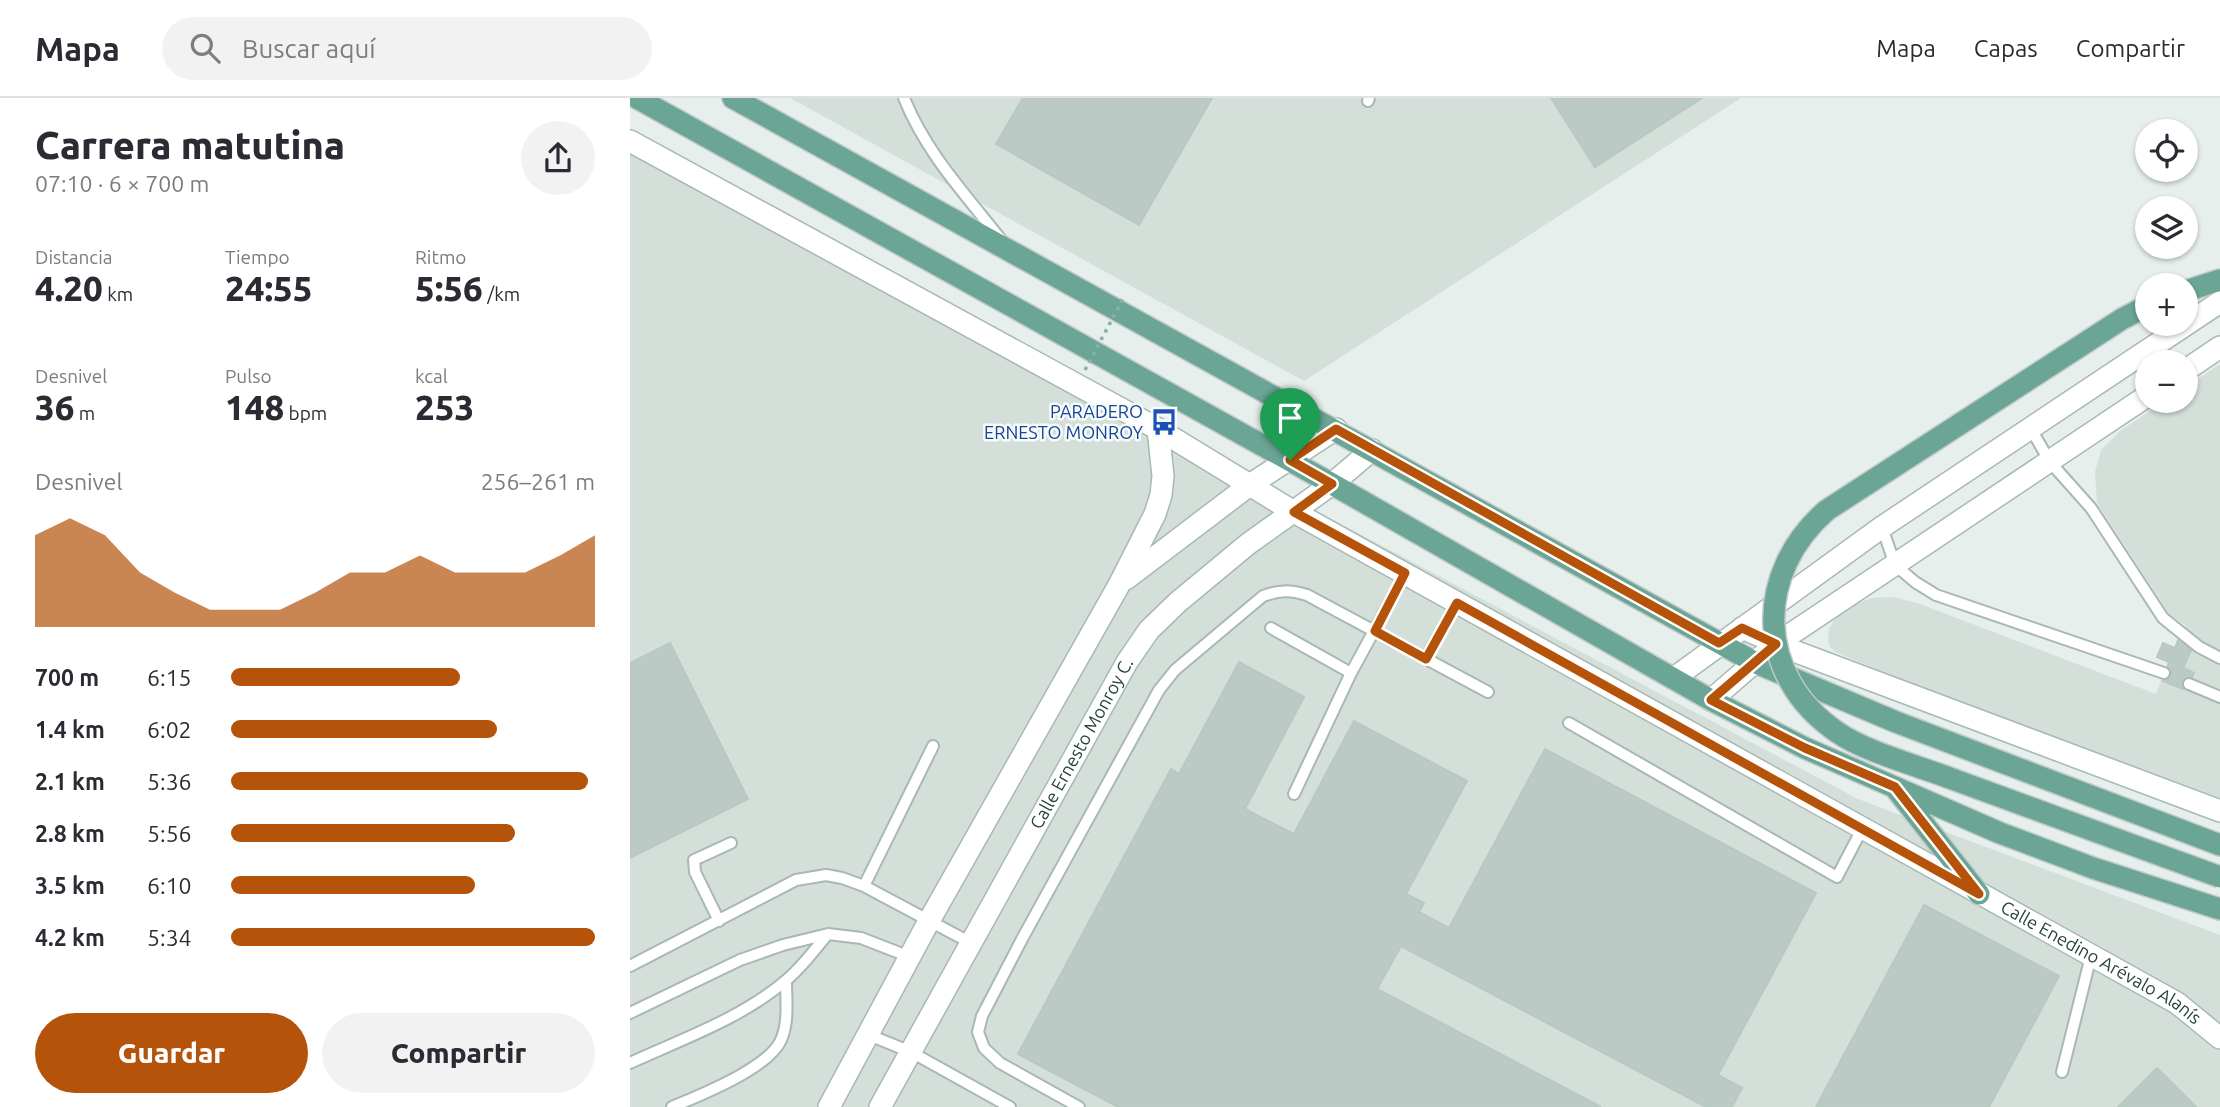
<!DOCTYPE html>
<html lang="es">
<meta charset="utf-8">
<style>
:root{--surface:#fff;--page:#f2f2f3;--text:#2b2b33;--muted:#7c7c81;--line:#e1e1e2;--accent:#b45309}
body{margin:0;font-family:Ubuntu,sans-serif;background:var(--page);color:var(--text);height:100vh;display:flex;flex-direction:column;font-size:26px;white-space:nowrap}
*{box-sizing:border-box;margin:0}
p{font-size:23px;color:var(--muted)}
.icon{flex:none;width:38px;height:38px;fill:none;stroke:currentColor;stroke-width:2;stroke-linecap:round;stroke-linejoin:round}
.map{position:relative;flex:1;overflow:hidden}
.side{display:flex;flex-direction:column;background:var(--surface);width:630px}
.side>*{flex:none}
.controls{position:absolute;left:1505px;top:21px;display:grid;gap:14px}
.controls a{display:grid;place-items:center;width:63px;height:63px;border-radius:50%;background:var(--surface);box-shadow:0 2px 5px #0004;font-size:35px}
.pin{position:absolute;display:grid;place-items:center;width:60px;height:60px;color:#fff;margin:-72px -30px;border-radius:50% 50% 50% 0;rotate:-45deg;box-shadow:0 0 7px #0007}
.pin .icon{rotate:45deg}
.round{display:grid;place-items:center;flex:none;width:74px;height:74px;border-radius:37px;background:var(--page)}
.headline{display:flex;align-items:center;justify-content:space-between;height:119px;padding:0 35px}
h1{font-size:38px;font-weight:800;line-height:52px}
.figures{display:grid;grid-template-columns:repeat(3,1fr);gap:10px;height:119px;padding:7px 35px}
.figures div{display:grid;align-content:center}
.figures b{font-size:35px;font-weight:800}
.figures small{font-size:19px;font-weight:400}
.figures p{font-size:19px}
.chart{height:196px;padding:14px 35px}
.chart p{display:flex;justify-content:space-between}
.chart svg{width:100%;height:126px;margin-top:7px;fill:var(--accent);opacity:.7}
.action{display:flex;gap:14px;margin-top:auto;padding:14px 35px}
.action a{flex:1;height:80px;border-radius:42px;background:var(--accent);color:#fff;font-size:28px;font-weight:800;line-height:80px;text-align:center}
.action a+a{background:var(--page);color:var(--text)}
ul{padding:0 35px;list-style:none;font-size:23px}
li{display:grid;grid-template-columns:112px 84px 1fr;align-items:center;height:52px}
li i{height:18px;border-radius:9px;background:var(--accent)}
header{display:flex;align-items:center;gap:42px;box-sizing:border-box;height:98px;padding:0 35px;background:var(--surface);border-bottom:2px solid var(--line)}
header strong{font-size:33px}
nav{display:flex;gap:38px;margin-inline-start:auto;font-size:24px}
.search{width:490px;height:63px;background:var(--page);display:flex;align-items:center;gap:18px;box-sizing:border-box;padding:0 24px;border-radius:38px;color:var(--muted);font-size:26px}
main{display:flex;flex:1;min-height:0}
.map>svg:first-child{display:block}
.built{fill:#d4dfda}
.building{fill:#bbcac4;stroke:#b8c9c2;stroke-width:2}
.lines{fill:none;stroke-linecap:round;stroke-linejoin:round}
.lane-casing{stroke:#a8b8b2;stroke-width:14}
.street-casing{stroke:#a8b8b2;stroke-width:24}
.secondary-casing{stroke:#a4bbb3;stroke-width:24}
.primary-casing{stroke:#c2cac8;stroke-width:24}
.lane{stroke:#fff;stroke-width:10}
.street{stroke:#fff;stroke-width:21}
.secondary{stroke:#fff;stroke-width:21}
.primary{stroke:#6aa596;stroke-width:21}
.primary-bridge-casing{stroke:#c2cac8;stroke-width:24;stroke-linecap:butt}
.path-bridge{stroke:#86b3a5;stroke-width:3.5;stroke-dasharray:3.5 5;stroke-linecap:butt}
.primary-bridge{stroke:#6aa596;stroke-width:21}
.route-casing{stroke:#fff;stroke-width:14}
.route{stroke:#b45309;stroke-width:9}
.labels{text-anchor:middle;stroke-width:5;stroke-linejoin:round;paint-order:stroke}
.transit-label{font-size:18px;fill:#164399;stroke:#f7fbf9;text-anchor:end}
.street-label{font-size:18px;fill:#24423a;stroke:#f7fbf9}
</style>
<header>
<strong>Mapa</strong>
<div class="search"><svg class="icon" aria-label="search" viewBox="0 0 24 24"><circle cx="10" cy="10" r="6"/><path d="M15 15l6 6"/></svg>Buscar aquí</div>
<nav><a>Mapa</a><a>Capas</a><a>Compartir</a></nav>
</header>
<main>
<section class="side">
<div class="headline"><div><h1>Carrera matutina</h1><p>07:10 · 6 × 700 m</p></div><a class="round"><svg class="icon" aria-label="share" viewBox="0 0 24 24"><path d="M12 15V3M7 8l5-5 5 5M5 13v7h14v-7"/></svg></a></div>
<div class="figures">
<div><p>Distancia</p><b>4.20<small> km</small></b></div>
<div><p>Tiempo</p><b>24:55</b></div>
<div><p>Ritmo</p><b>5:56<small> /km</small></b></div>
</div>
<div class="figures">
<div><p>Desnivel</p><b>36<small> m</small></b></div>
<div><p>Pulso</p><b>148<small> bpm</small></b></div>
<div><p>kcal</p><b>253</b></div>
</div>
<div class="chart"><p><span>Desnivel</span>256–261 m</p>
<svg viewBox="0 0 160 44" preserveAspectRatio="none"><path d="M0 44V12L10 6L20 12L30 25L40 32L50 38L60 38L70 38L80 32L90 25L100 25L110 19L120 25L130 25L140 25L150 19L160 12V44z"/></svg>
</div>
<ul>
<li><b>700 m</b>6:15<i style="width:63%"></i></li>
<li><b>1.4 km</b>6:02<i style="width:73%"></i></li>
<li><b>2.1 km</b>5:36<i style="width:98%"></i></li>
<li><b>2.8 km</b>5:56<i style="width:78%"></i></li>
<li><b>3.5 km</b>6:10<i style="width:67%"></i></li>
<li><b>4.2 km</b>5:34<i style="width:100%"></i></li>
</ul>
<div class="action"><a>Guardar</a><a>Compartir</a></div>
</section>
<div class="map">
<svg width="1590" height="1009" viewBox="0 0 1590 1009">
<rect width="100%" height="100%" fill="#e6efeb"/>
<path class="built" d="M160,0H1111L674,283Z
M0,48L1228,701L1590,837V1009H0Z
M1590,266V705L1414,639L1205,554L1200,549L1198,542L1199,530L1206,520L1222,508L1241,500L1264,499L1290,506L1526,596L1538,564L1527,559L1533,545L1545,549L1556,528L1539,516L1467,405L1465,374L1471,352L1490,333L1535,303H1556V289Z"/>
<path class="building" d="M393,0H582L509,127L366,46Z
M921,0H1072L965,69Z
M1548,542L1561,552L1553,570L1564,575L1562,579L1557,578L1552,582L1553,591L1533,583L1540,580L1542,573L1538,568L1539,564L1527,559L1533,545L1545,550Z
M40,545L118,701L0,760V565Z
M609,564L674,599L615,711L664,736L724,623L837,683L776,796L794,805L789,814L819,830L915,651L1186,795L1088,977L1112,990L1102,1009H1076L771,848L747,891L971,1009H488L388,956L541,671L549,676Z
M1294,807L1429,878L1359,1009H1186Z
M1527,970L1566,1009H1488Z"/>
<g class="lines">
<defs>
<path id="lane" d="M274,0C296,55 336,97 372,143
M738,3L739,0
M1401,331L1420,364L1461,410L1533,520L1569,549L1590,560
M1252,429L1265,467L1285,484L1306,497L1534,575
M641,530L721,575
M796,560L827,505
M1559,586L1590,599
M939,625L1207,779L1232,731
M664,696L721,575L775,476
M234,788L303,648
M89,823L65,774L64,762L101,745
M0,868L166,782L196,777L212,780L234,788L341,845
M0,915L110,862L153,847L198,836L231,840L280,859
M239,937L281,954L380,1009
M0,965C52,941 110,921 154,884C171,871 184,852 198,836
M1432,974L1461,858
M42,1009C70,997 139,970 151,942C159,924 156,902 156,883
M449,1009L370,965L354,950L348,934L352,918L392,841L529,592L545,572L633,498C650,492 660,492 677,497L858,594"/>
<g id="street">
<path id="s1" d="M0,43L528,331L664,414L1547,905L1590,940"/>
<path d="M1556,272L1590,249"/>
<path d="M496,481L621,386L706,331"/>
<path d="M1044,580L1252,429L1590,204"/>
<path d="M1081,602L1146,546L1517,298"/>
<path d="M199,1009L299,823L489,487L525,416L531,397L533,378L528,331"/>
<path id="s2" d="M250,1009L497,564L519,532L548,504L618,446L702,386L742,352"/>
</g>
<path id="secondary" d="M1112,530L1164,553L1590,713"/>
<path id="primary" d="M7,0L702,386L1081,602L1175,650L1370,735L1463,770L1590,811
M103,0L1124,564L1266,624L1590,747
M1556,193L1590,182
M1266,691L1349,796"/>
</defs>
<use href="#lane" class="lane-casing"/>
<use href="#street" class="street-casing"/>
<use href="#secondary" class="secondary-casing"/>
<use href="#primary" class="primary-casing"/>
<use href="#lane" class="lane"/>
<use href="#street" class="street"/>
<use href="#secondary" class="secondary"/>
<use href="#primary" class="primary"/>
<defs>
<path id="primary-bridge" d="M1517,208L1492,221L1197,412C1124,475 1125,578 1207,634C1235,654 1292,669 1325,682C1413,714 1502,747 1590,779"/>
</defs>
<use href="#primary-bridge" class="primary-bridge-casing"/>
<path class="path-bridge" d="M455,272L495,197"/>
<use href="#primary-bridge" class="primary-bridge"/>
</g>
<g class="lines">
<defs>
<path id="route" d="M706,331L1089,545L1112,530L1146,546L1081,602L1175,650L1265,689L1349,796L827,505L796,561L745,533L775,475L664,414L702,386L660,362Z"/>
</defs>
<use href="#route" class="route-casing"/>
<use href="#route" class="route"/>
</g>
<defs>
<symbol id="bus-bare" viewBox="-9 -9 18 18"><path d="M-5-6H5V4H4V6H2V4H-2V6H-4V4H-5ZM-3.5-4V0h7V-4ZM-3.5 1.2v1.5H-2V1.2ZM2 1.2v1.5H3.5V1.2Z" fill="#1a4fb4" stroke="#f7fbf9" stroke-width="2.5" paint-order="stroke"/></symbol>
</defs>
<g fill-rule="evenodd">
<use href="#bus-bare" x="515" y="305" width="38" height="38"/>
</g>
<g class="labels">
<g class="transit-label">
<text x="513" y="320">PARADERO<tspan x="513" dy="21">ERNESTO MONROY</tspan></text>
</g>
<g class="street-label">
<text dy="6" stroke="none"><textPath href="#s2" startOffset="416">Calle Ernesto Monroy C.</textPath></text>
<text dy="6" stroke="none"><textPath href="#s1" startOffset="1685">Calle Enedino Arévalo Alanís</textPath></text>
</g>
</g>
</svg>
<div class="controls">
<a><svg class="icon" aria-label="locate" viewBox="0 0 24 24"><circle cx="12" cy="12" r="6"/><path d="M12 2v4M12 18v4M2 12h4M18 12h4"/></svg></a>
<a><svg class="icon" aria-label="layers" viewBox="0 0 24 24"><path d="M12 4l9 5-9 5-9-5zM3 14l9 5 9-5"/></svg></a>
<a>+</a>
<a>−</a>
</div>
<div class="pin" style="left:660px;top:362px;background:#1e9e55"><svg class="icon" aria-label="arrive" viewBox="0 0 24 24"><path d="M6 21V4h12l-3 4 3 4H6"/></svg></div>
</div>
</main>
